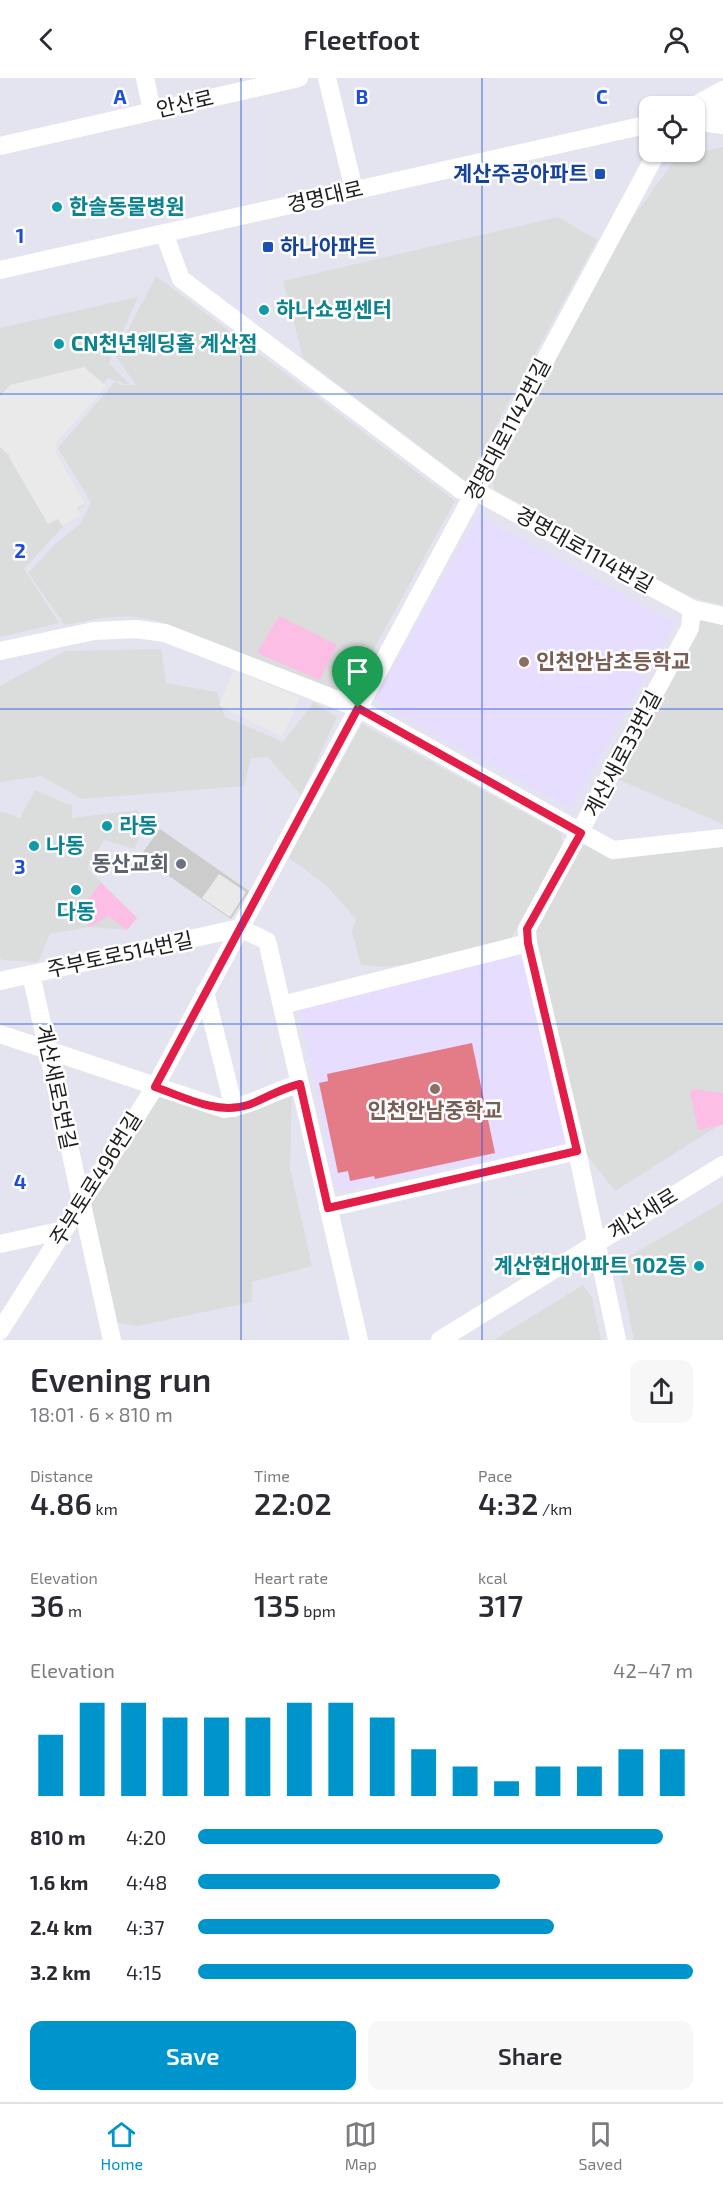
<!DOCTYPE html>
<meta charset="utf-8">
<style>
:root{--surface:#fff;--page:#f7f7f7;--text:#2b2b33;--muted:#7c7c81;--line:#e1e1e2;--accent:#0094cc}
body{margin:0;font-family:"Exo 2","Noto Sans KR",sans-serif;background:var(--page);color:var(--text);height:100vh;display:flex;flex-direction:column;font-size:22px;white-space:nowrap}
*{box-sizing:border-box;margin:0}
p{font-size:20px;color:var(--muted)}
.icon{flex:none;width:33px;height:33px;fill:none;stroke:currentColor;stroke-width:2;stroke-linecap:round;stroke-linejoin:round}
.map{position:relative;height:1262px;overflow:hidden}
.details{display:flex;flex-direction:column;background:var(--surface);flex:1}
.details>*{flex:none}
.tools{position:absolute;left:639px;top:18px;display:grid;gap:12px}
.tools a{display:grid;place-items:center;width:66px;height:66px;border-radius:12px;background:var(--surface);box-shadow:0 2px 4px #0004;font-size:30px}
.pin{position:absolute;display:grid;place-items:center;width:51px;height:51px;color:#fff;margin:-62px -26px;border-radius:50% 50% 50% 0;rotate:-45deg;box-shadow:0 0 6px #0007}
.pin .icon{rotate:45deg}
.round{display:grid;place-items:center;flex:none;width:63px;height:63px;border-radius:12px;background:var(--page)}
.head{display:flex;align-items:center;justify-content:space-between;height:102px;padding:0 30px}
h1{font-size:33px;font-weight:600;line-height:45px}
.metrics{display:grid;grid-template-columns:repeat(3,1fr);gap:9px;height:102px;padding:6px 30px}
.metrics div{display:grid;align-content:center}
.metrics b{font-size:30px;font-weight:600}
.metrics small{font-size:16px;font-weight:400}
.metrics p{font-size:16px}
.chart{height:168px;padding:12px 30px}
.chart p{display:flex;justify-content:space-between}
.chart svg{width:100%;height:108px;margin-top:6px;stroke:var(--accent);stroke-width:6}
.button{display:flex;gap:12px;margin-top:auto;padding:12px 30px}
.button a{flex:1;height:69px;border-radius:12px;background:var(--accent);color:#fff;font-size:24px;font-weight:600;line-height:69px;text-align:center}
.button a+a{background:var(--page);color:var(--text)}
ul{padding:0 30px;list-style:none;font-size:20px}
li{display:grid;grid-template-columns:96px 72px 1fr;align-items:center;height:45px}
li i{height:15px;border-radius:8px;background:var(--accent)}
header{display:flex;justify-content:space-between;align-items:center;height:78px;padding:0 30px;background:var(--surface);font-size:27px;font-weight:600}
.menu{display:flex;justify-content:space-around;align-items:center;height:84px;border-top:2px solid var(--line);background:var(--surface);font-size:16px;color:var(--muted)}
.menu a{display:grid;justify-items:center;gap:3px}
.menu .active{color:var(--accent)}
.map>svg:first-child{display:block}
.residential{fill:#dbdcdc}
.education{fill:#e7ddff}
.religious{fill:#ccc}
.park{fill:#fdbee6}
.pitch{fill:#e47c88}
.parking{fill:#eaeaea}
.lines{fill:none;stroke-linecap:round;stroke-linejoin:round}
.minor{stroke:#fff;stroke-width:18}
.route-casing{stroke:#fff;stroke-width:12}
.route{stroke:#e11d48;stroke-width:8}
.grid{fill:none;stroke:#1d4ed8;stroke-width:1.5;stroke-opacity:0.55}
.transit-dot{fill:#1a4fb4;stroke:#fff;stroke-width:2}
.culture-dot{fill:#0f9aa8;stroke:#fff;stroke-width:2}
.education-dot{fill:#8d6e63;stroke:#fff;stroke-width:2}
.worship-dot{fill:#6b7280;stroke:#fff;stroke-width:2}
.labels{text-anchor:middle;stroke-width:5;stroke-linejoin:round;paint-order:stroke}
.street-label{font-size:21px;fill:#1e1e1e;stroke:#fff}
.transit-label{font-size:21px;font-weight:bold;fill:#164399;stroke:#fff;text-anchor:end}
.culture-label{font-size:21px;font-weight:bold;fill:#0d838f;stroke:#fff;text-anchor:start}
.education-label{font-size:21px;font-weight:bold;fill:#785e54;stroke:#fff;text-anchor:start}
.worship-label{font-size:21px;font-weight:bold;fill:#5b616d;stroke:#fff;text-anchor:end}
.grid-label{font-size:20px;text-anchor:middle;font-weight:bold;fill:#1d4ed8;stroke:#fff;stroke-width:5;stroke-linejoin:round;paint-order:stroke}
</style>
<header><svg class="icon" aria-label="back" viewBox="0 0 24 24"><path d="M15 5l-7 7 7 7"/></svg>Fleetfoot<svg class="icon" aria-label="person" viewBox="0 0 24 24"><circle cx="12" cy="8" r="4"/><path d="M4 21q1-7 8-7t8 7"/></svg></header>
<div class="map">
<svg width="723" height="1262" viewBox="0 0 723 1262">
<rect width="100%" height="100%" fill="#e4e4f0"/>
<path class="residential" d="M723,69V527L699,522L679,513L495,412L491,400L624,152L671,87L683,78Z
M558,139L597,162L466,403L303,280L283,203Z
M156,198L455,423L352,611H334L155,542L128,538L102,540L65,547L28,495L55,466L80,446L91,424L58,370L115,304L121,307H128L108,300L51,372L85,425L24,491L59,545L0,559V250L138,219L109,285L130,307H136L115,277Z
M704,540L723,545V746L617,701L696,543Z
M161,571L166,605L217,614L225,639L283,664L314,624L337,639L301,717L268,679L251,680L244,708L82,721L41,698L0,704V608L65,573Z
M362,646L561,755L563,768L509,864L424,885L383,889L361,887L352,853L356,841L327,808L288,779Z
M35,712L72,728V740L138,732V761L135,771L104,762L87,790L137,840L127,852L90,849L50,856L38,884L2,882L0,880V733L20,740Z
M584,766L611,782L723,767V1015L693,1011L698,1052L718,1048L615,1113L583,1072L533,858L537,842Z
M292,1015L290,1090L312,1188L252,1204V1224L137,1248L114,1244L89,1126L158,1016L222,1037Z
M723,1124V1262H634L618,1185Z
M583,1207L592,1220L601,1262H494Z"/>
<path class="education" d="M478,437L675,545L571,731L374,622Z
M516,878L525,885L566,1056L561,1067L343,1113L335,1107L299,932Z"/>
<path class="religious" d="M160,751L249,813L231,841L140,778Z"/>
<path class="park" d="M279,538L337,567L320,602L257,575Z
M101,805L137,840L127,852L108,838L90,849L77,835Z
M693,1011L723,1015V1047L698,1052L690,1014Z"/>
<path class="pitch" d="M472,965L495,1075L375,1101L374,1098L350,1103L348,1093L338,1095L319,1005L328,1003L327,996Z"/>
<path class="parking" d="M84,289L106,308L56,365V376L85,425L77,430L81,437L62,448L58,441L48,446L9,379L10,378L0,369V318L10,307Z
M234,592L300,620L282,659L219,627Z
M219,796L246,814L230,839L202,820Z"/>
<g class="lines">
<path class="minor" d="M145,0L152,33
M327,0L354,112
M694,28L723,12
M694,35L723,29
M694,43L723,47
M0,68L299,0
M164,155L181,201L461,412L475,413L692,531L723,538
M0,192L650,46
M0,573L94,553L136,551L165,555L358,630L613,772L723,760
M31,896L112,1262
M0,903L240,850L267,863L359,1262
M205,914L234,1030
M282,927L528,865
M0,956L224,1031C252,1028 274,1012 300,1006
M328,1130L577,1073
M0,1166L64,1152
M0,1253L155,1009L657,74
M440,1262L723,1087
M617,1262L577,1073L528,865L527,851L690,550L692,531"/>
</g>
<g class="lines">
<defs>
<path id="route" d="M358,630L581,755L527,851L528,865L577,1073L328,1130L300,1006C279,1011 267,1020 248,1027C217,1037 184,1019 155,1009Z"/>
</defs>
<use href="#route" class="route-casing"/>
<use href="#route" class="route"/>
</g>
<path class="grid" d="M241,0V1262M482,0V1262M0,316H723M0,631H723M0,946H723"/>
<g class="transit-dot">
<rect x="594" y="90" width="12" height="12" rx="3"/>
<rect x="262" y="163" width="12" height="12" rx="3"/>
</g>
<g class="culture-dot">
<circle cx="57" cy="129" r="6"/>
<circle cx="264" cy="232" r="6"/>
<circle cx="59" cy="266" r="6"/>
<circle cx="107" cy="748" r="6"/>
<circle cx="34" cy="768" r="6"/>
<circle cx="76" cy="812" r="6"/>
<circle cx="699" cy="1188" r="6"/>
</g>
<g class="education-dot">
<circle cx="524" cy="584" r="6"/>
<circle cx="435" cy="1011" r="6"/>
</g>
<circle class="worship-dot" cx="181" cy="786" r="6"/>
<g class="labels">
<g class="street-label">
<text transform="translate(185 26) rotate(-13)" y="7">안산로</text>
<text transform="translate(325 119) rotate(-13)" y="7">경명대로</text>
<text transform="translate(508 352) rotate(-62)" y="7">경명대로1142번길</text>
<text transform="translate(584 472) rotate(29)" y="7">경명대로1114번길</text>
<text transform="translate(623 676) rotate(-62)" y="7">계산새로33번길</text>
<text transform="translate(120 877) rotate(-12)" y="7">주부토로514번길</text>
<text transform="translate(56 1009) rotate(78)" y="7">계산새로5번길</text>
<text transform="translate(96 1101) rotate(-58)" y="7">주부토로496번길</text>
<text transform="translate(643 1136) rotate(-32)" y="7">계산새로</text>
</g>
<g class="transit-label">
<text x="588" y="103">계산주공아파트</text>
<text x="280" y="176" text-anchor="start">하나아파트</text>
</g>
<g class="culture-label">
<text x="69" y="136">한솔동물병원</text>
<text x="276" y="239">하나쇼핑센터</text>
<text x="71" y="273">CN천년웨딩홀 계산점</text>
<text x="119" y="755">라동</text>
<text x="46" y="775">나동</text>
<text x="76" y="841" text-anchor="middle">다동</text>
<text x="687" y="1195" text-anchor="end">계산현대아파트 102동</text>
</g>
<g class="education-label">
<text x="536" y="591">인천안남초등학교</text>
<text x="435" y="1040" text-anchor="middle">인천안남중학교</text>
</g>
<g class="worship-label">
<text x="169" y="793">동산교회</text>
</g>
</g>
<g class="grid-label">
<text x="120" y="26">A</text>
<text x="362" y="26">B</text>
<text x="602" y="26">C</text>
<text x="20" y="165">1</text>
<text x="20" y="480">2</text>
<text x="20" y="796">3</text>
<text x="20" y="1111">4</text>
</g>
</svg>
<div class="tools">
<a><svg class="icon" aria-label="locate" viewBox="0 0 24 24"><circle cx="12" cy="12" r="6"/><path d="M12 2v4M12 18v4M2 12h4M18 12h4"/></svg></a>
</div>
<div class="pin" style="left:358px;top:630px;background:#1e9e55"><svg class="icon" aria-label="arrive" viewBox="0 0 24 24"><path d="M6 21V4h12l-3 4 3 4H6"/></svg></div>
</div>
<section class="details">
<div class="head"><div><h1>Evening run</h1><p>18:01 · 6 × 810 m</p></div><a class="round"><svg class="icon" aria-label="share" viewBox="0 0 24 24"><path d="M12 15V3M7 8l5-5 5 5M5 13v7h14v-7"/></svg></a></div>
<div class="metrics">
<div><p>Distance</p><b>4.86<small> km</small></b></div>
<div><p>Time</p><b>22:02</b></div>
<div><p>Pace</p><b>4:32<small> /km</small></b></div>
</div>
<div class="metrics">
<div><p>Elevation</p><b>36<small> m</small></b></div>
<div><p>Heart rate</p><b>135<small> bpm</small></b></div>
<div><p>kcal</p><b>317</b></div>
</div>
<div class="chart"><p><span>Elevation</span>42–47 m</p>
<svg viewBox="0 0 160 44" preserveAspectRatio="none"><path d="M5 44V19M15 44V6M25 44V6M35 44V12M45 44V12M55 44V12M65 44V6M75 44V6M85 44V12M95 44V25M105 44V32M115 44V38M125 44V32M135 44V32M145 44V25M155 44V25"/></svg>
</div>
<ul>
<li><b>810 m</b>4:20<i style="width:94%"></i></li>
<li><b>1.6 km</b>4:48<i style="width:61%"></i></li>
<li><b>2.4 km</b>4:37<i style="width:72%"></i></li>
<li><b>3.2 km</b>4:15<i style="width:100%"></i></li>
</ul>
<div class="button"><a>Save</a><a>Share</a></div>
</section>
<nav class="menu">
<a class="active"><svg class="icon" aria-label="home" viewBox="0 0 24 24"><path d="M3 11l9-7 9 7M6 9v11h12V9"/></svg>Home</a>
<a><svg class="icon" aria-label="map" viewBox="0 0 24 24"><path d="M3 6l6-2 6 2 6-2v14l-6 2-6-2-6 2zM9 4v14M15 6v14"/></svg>Map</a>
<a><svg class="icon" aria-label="saved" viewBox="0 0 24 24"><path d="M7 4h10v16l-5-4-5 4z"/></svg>Saved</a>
</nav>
